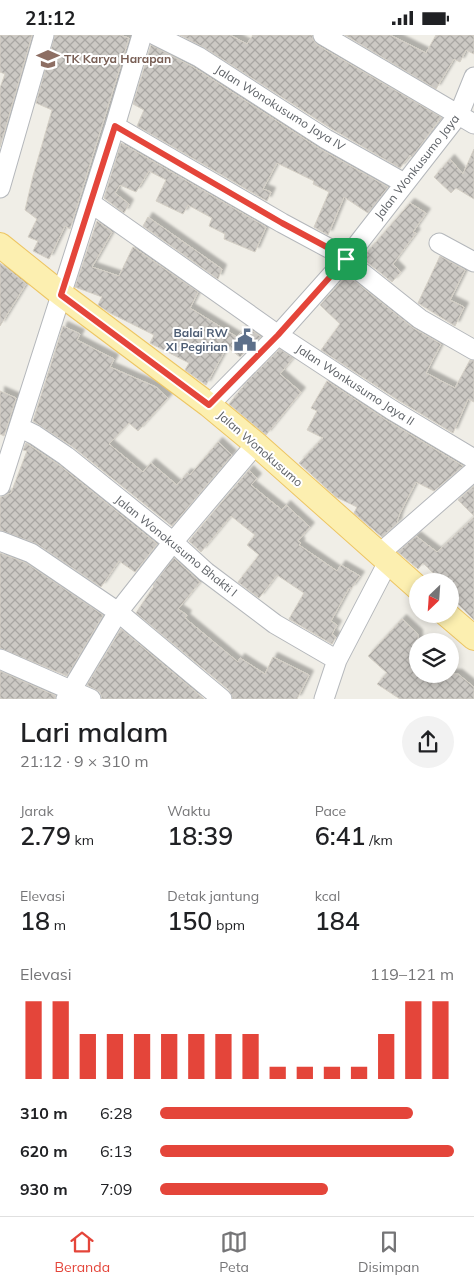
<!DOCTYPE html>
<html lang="id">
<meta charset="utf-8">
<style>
:root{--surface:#fff;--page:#f2f2f2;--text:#202124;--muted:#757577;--line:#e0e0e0;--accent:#e4453a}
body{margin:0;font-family:Mulish,sans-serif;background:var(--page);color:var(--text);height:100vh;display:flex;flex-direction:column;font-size:19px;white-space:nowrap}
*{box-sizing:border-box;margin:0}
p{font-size:16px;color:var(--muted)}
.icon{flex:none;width:28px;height:28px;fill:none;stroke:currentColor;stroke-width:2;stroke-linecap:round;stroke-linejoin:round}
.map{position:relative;height:664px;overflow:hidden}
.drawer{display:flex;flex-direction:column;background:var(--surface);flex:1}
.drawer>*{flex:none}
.needle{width:32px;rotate:205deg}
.controls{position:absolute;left:409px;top:538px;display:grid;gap:10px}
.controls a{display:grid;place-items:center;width:50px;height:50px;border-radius:50%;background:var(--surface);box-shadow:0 2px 8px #0003;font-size:25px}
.pin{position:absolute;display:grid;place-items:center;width:42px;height:42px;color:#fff;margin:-21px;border-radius:10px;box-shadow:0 2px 8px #0006}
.round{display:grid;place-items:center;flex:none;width:52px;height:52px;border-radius:26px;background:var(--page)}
.headline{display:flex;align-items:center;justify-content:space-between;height:85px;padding:0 20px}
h1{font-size:28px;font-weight:600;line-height:38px}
.stats{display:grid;grid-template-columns:repeat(3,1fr);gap:8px;height:85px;padding:5px 20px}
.stats div{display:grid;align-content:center}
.stats b{font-size:25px;font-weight:600}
.stats small{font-size:14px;font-weight:400}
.stats p{font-size:14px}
.chart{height:140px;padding:10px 20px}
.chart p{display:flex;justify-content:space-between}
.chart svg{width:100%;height:90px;margin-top:5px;stroke:var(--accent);stroke-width:6}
ul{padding:0 20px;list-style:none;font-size:16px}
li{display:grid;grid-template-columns:80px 60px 1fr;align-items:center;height:38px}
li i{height:12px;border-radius:6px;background:var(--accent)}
.status{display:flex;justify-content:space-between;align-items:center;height:35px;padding:0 25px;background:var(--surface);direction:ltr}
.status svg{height:14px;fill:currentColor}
.tabs{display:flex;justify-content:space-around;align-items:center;height:70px;border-top:1px solid var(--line);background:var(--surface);font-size:14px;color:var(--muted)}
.tabs a{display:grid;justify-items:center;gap:2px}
.tabs .on{color:var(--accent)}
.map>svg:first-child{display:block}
.building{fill:url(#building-cross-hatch);stroke:#d5d0c6;filter:url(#shadow)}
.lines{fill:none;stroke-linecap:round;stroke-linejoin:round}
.minor-casing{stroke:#b4b7bb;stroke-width:21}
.major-casing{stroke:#edc563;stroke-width:26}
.minor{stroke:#fff;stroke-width:19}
.major{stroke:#fcefb0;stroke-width:24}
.route-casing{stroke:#fff;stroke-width:10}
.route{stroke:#e4453a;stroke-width:6}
.labels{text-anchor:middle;stroke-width:4;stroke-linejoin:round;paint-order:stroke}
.education-label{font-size:12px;font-weight:bold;fill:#785e54;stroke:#fff;text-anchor:start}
.street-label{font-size:12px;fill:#5e6267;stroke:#fff}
.service-label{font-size:12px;font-weight:bold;fill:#4e5e75;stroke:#fff;text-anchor:end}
</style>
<div class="status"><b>21:12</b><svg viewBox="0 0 49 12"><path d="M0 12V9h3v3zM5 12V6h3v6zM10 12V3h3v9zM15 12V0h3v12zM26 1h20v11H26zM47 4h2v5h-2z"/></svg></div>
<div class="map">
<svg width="474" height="664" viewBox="0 0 474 664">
<defs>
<pattern id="building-cross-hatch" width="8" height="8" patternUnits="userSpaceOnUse" patternTransform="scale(1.25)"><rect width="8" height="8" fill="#ccc9c4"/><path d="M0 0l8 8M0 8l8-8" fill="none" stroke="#a9a7a3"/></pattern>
<filter id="shadow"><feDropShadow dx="4.5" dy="-4.5" stdDeviation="1" flood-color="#0004"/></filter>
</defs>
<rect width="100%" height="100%" fill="#f0eee7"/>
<path class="building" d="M0,0H32L0,112V53L5,39L0,37Z
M55,0H120L129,3L70,194L65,191L49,224L33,216L38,206L28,202L37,184L25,175L33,141L52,75L36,68Z
M180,0H230L247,9L253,0H312L313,5L317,10L441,82L412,122L410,120L400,133L332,94L205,13Z
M345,0H390L426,18L436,0H474V19L466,15L460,27L454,24L436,54Z
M151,10L193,32L320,114L388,152L368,178L344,162L328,200L314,192L329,157L313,149L314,146L277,128L263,154L271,157L267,166L137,91L144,75L133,69Z
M121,108L266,192L255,217L224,204L225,199L209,191L212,183L188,170L183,179L156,166L166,145L149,136L136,157L120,150L115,158L129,169L124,178L104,163Z
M474,114V164L456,153L451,158L434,142L450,124L463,139Z
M410,168L426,178L413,197L416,198L393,229L401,237L392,247L362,223Z
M148,182L222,234L218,244L143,191Z
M97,186L112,197L92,232L119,241L133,212L198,257L190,273L237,302L246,291L261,302L240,322L227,312L206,350L185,335L189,328L150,308L154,300L110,278L98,270L102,262L75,252Z
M440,221L465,235L450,265L464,272L455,291L418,268Z
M0,228L26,249L0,291Z
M347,240L413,293L441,309L426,338L455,353L470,325L474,326V367L468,364L453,398L398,365L321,315L340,289L320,270Z
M63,291L80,299L77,305L114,324L110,332L156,352L168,363L138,396L129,388L109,409L143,437L151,428L177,450L187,438L190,440L218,407L232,420L172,491L73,412L33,386Z
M280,314L293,323L280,339L301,357L266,400L229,369L246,348Z
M327,346L386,385L463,431L434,456L416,447L400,478L397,486L398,487L382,502L354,478L357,472L336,462L299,428L323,403L307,395L317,376L311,373Z
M0,356L16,363L4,401L0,399Z
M26,408L59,430L157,509L135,537L119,526L101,552L37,509L0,495V465L1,462L11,458L27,416L23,415Z
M249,435L257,443L251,450L282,475L286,470L310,492L298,506L301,508L299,510L337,536L341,530L360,541L351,554L349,553L331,586L337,590L332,599L336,602L332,609L289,584L304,558L277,540L259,563L238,547L259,520L247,510L255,500L231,481L201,517L189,506Z
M474,451V481L458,465Z
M474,482V585L451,562L453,559L450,556V546H441L423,528L418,534L398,517L416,501L437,517Z
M0,518L26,528L103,580L67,641L0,613Z
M174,523L200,547L178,574L187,580L185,583L238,627L240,623L265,639L273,622L309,640L297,664H233L229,655L136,578L154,551L153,550Z
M402,584L418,599V639H458L474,652V664H400L377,649L387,638L368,621Z
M121,594L204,664H102L100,657L87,650Z
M0,636L56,661L55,664H0Z"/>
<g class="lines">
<defs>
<path id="minor" d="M155,0L199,22L326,104L404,148
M323,0L474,89
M115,91L282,188L336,217L420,284L474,315
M0,153L44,0
M91,168L278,300L392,375L474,424
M439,208L474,227
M209,370L278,300L346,224L459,79L474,42
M19,392L35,400L66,421L173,507L206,537L275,589L337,625
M0,451L115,91L142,0
M0,506L31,518L118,577L222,664
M379,519L474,436
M0,624L91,664
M66,664L118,577L173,507L256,409
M324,664L337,625L388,527"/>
<path id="major" d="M0,210L61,259L209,370L256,409L418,553
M446,579L474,603"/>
</defs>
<use href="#minor" class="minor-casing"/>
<use href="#major" class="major-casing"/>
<use href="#minor" class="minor"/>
<use href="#major" class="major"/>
</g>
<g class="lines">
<defs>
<path id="route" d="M115,91L282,188L336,217L346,224L278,300L209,370L61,260Z"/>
</defs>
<use href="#route" class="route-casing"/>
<use href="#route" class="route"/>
</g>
<defs>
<symbol id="school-bare" viewBox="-9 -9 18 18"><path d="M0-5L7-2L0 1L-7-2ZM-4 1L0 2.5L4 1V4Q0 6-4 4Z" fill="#8d6e63" stroke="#fff" stroke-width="2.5" paint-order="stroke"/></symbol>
<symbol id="civic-bare" viewBox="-9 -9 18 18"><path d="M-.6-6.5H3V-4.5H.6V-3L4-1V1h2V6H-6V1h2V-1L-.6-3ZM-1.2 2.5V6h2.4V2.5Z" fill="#5c6f8a" stroke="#fff" stroke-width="2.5" paint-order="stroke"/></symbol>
</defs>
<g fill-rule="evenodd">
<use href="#school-bare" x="32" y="8" width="32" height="32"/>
<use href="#civic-bare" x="229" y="289" width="32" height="32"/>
</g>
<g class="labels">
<g class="education-label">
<text x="64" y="28">TK Karya Harapan</text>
</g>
<g class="street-label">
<text transform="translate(280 73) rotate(32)" y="4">Jalan Wonokusumo Jaya IV</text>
<text transform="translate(417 132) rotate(-52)" y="4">Jalan Wonkusumo Jaya</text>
<text transform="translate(355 350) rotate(33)" y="4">Jalan Wonkusumo Jaya II</text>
<text transform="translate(260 414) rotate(41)" y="4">Jalan Wonokusumo</text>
<text transform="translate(176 511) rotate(39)" y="4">Jalan Wonokusumo Bhakti I</text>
</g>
<g class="service-label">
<text x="228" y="302">Balai RW<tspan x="228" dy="14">XI Pegirian</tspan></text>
</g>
</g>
</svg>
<div class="controls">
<a><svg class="needle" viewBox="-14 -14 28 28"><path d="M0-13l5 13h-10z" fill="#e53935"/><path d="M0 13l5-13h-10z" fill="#757577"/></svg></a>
<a><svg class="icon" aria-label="layers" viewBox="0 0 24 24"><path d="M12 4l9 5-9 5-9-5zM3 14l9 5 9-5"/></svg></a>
</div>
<div class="pin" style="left:346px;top:224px;background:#1e9e55"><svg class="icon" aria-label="arrive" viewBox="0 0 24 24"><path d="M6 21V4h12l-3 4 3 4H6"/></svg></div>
</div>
<section class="drawer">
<div class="headline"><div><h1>Lari malam</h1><p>21:12 · 9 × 310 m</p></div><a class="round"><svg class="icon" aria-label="share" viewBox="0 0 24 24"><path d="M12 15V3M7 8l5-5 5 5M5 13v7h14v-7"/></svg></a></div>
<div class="stats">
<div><p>Jarak</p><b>2.79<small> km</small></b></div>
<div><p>Waktu</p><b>18:39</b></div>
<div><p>Pace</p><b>6:41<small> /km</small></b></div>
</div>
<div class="stats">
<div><p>Elevasi</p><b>18<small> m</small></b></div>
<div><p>Detak jantung</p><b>150<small> bpm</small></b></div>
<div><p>kcal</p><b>184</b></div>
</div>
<div class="chart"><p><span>Elevasi</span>119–121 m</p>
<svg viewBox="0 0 160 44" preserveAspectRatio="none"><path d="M5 44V6M15 44V6M25 44V22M35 44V22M45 44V22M55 44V22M65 44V22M75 44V22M85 44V22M95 44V38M105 44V38M115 44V38M125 44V38M135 44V22M145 44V6M155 44V6"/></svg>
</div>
<ul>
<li><b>310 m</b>6:28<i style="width:86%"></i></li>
<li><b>620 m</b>6:13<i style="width:100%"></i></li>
<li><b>930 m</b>7:09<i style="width:57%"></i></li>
</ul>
</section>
<nav class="tabs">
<a class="on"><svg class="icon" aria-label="home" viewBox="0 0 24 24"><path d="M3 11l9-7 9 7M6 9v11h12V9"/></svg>Beranda</a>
<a><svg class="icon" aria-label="map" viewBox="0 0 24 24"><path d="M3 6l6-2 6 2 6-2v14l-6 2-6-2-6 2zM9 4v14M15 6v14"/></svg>Peta</a>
<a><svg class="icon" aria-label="saved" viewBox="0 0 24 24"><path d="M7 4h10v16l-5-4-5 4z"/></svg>Disimpan</a>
</nav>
